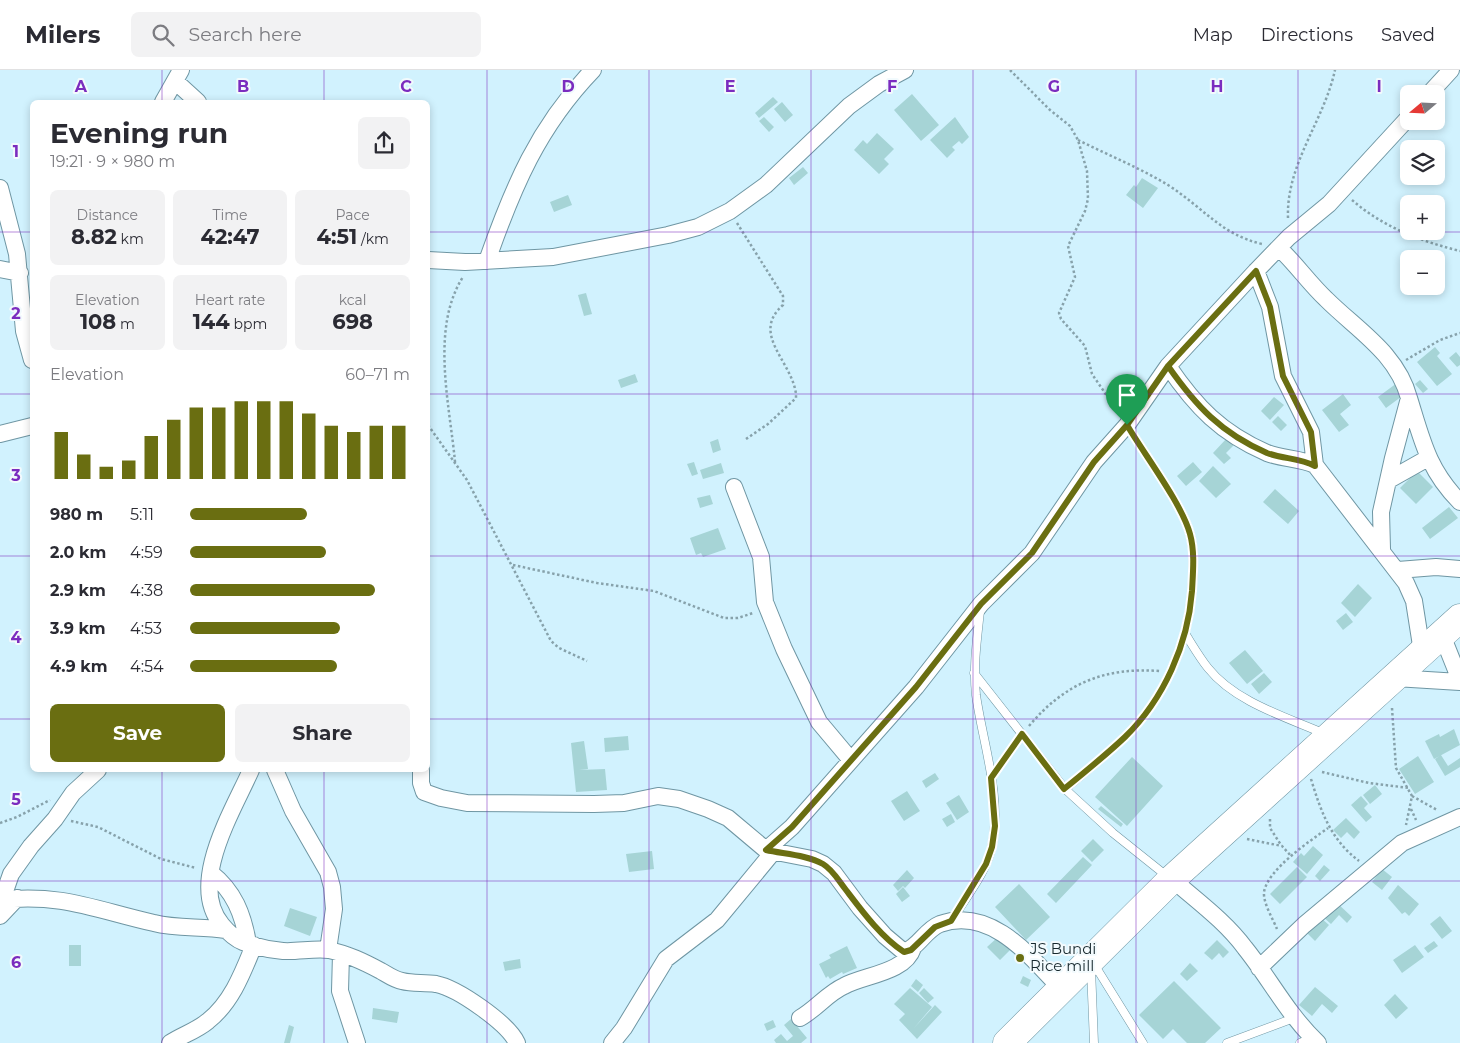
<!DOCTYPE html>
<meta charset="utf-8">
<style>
:root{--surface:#fff;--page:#f2f2f3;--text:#2b2b33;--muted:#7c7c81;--line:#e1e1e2;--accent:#6a6e11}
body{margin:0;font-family:Montserrat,sans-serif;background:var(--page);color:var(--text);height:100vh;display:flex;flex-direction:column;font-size:19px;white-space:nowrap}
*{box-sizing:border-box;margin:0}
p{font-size:16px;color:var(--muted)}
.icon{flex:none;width:28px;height:28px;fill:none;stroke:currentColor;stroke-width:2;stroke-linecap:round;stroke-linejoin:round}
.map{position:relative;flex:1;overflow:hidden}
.sheet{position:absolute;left:30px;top:30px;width:400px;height:672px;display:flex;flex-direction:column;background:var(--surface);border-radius:8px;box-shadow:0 2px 8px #0003}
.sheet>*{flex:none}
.needle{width:32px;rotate:251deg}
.buttons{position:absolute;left:1400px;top:15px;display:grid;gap:10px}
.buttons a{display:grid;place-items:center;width:45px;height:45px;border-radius:8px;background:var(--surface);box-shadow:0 2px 8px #0003;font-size:25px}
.pin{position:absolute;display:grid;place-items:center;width:42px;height:42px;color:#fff;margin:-51px -21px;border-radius:50% 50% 50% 0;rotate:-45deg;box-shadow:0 0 5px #0007}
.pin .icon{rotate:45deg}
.round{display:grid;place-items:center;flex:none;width:52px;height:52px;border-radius:8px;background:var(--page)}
.headline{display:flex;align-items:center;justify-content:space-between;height:85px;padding:0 20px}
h1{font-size:28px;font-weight:700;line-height:38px}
.metrics{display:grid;grid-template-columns:repeat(3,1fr);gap:8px;height:85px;padding:5px 20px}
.metrics div{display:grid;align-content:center;border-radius:8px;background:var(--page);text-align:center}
.metrics b{font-size:21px;font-weight:700}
.metrics small{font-size:14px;font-weight:400}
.metrics p{font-size:14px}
.chart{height:140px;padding:10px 20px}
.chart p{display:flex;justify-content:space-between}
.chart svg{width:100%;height:90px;margin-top:5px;stroke:var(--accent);stroke-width:6}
.cta{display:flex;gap:10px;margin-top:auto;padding:10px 20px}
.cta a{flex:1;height:58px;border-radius:8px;background:var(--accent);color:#fff;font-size:20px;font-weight:700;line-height:58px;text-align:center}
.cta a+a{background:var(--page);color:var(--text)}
ul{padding:0 20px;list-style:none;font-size:16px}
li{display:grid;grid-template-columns:80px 60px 1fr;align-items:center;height:38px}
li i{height:12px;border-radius:6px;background:var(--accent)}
header{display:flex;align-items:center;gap:30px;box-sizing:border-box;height:70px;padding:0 25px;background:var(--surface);border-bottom:1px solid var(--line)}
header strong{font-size:24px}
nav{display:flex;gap:28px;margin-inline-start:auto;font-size:18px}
.search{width:350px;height:45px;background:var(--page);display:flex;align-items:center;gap:12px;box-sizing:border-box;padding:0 18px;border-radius:8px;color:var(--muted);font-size:19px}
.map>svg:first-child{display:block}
.building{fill:#a6d4d6}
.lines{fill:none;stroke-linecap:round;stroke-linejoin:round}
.lane-casing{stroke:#6f96a3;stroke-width:9}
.street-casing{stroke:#6f96a3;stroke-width:18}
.highway-casing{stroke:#6f96a3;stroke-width:29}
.path{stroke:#87a2ab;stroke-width:2.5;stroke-dasharray:2.5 2.5;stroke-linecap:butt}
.lane{stroke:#fff;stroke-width:8}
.street{stroke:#fff;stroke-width:16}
.highway{stroke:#fff;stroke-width:28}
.route-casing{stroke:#fff;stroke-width:10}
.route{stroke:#6a6e11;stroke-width:6}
.grid{fill:none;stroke:#7b2cbf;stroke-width:1;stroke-opacity:0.55}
.poi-dot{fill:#6a6e11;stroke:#f2fafd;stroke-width:2}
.labels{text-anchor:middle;stroke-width:4;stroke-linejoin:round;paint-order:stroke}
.poi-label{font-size:15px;fill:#18292e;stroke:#f2fafd;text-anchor:start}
.grid-label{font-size:16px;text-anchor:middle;font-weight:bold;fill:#7b2cbf;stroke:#f2fafd;stroke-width:4;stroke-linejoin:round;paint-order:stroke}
</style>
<header>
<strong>Milers</strong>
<div class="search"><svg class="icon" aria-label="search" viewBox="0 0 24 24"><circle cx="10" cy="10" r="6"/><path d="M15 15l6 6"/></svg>Search here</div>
<nav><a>Map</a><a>Directions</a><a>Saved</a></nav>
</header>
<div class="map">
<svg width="1460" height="973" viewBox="0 0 1460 973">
<rect width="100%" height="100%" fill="#d1f2fe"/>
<path class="building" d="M912,24L939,55L921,71L894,40Z
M773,27L778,32L759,48L755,43Z
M782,32L793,45L785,52L774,39Z
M764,47L774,57L769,62L759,51Z
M955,47L969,67L962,74L959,71L952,77L955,80L947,88L930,70Z
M877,63L894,79L884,89L889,94L879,104L854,80L863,70L867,74Z
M803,97L808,103L794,115L789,108Z
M1142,108L1158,118L1143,138L1126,125L1134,115L1136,117Z
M568,125L572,135L554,142L550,132Z
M586,223L592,244L584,246L578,225Z
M1435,277L1440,283L1437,286L1452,304L1437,316L1417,292Z
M1456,282L1460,287V295L1457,297L1449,288Z
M635,304L638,312L621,318L618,310Z
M1420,310L1428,319L1423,323L1415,314Z
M1397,313L1405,324L1386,338L1378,327Z
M1343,324L1351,335L1340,344L1349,355L1339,362L1322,340Z
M1274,327L1284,335L1270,350L1261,341Z
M1278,346L1287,355L1281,361L1272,352Z
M1227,368L1234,375L1226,383L1231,388L1224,394L1213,383Z
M718,369L721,380L713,383L710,372Z
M694,392L698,404L692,406L687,394Z
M1193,392L1202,402L1186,416L1177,406Z
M721,393L724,403L703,409L700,400Z
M1213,396L1231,414L1216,428L1199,411Z
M1417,401L1433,417L1416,434L1400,418Z
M1275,419L1299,441L1288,454L1263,432Z
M710,425L713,434L700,438L697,428Z
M1449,437L1458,448L1430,469L1422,458Z
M718,458L726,479L703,487L701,483L696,485L690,468Z
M1358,514L1372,528L1355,547L1341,533Z
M1346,543L1353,552L1343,560L1336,551Z
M1245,580L1263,601L1247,614L1229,593Z
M1264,603L1272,612L1259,624L1251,614Z
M1454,659L1460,675L1434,689L1425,671L1439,664L1440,667Z
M628,666L629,680L605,682L604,668Z
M584,671L588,699L579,700L605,699L607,720L576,722L571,673Z
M1441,685L1448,696L1460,688V697L1445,706L1435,689Z
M1418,686L1434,712L1415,724L1399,699Z
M1132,687L1163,716L1127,756L1095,727Z
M935,703L939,709L926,718L922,711Z
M1375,715L1382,724L1370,734L1363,725Z
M907,721L920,741L904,751L891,731Z
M959,725L969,742L957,750L946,733Z
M1361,726L1368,734L1364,738L1372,747L1366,752L1351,735Z
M1101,736L1123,754L1121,757L1098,739Z
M951,744L955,752L947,757L942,749Z
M1346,748L1360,762L1354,769L1347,762L1341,768L1333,760Z
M1093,769L1104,780L1092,792L1081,781Z
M1313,776L1323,785L1307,804L1293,792L1301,783L1304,786Z
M652,781L654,799L629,802L626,784Z
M1083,787L1092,795L1056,833L1047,824Z
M1324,795L1330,800L1320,811L1315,806Z
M1297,797L1307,807L1280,834L1270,824Z
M1382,799L1392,807L1382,820L1372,812Z
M907,800L914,808L905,818L903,816L898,821L893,815Z
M1019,814L1050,847L1026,870L995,837Z
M1398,815L1419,834L1409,846L1405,842L1402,844L1388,828Z
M903,817L910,826L902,832L896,824Z
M1335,831L1352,847L1347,853L1339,845L1331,854L1321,845Z
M290,838L317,847L310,866L284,856Z
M1440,846L1452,861L1442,869L1430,854Z
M1321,848L1329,855L1315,871L1307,863Z
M998,867L1010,880L1000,890L987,877Z
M1217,870L1229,882L1223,888L1219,883L1212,890L1204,883Z
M1434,871L1438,876L1428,883L1424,878Z
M69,875H81V896H69Z
M1415,875L1424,887L1402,903L1393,890Z
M847,876L857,898L843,904L842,902L830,909L828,906L826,908L819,894L831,888L829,885Z
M520,889L521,898L505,901L503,892Z
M1190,893L1198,901L1187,911L1180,904Z
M1023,906L1031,910L1028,917L1020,913Z
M916,909L923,915L918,922L911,916Z
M1174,911L1221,958L1205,973H1187L1173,959L1163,969L1139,945Z
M1315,917L1338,936L1332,943L1322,934L1312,946L1299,935Z
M910,918L932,937L914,958L935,935L942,942L917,969L899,950L905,944L894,934Z
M924,918L934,928L928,933L919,923Z
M1395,924L1408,938L1396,949L1384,935Z
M373,938L399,942L397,953L372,949Z
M791,949L807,968L801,973H776L774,970L781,964L787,971L793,966L784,955Z
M773,950L776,957L767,961L764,954Z
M289,955L294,957L290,973H284Z"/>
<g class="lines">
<defs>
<path id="lane" d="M1186,565C1193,576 1200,588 1208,598C1235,632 1286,647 1325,664
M974,603L1065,719L1113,763L1168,807
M1065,719C1085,702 1106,685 1125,667C1164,629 1188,574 1192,521C1193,502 1195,482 1190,464C1182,434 1144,384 1127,355
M952,850C966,827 987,802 992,776C1002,726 983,674 976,625C973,597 977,569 980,541
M1094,894L1143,973
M1091,899L1094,973
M1227,973L1294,948
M1300,973L1312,968"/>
<path id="street" d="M175,11L198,32
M1429,24L1451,0
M163,32L181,0
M0,118L17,184L24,261L32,290
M1279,178C1296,194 1309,213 1326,229C1357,260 1397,283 1409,328L1393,388L1381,442L1382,479
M428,190L465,192L553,187L668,165L698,157L730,141L766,115L849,36L879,14L905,0
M487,191C513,117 538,57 593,0
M0,199L20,203
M1256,201L1270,237L1283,306L1311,362L1315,395
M1168,296C1196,337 1221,363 1267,383C1283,389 1300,388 1315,395L1406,513L1414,531L1422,582
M1409,328C1422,370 1428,400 1460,432
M0,364L32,356
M1389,410L1428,388
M734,417L761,487L765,532L784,579L819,652L850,689
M1398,500L1436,497L1460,499
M1442,565L1460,610
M1395,608L1460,612
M251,700C233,741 187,814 222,855C227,861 235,869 243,872C254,876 271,880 283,881C298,882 314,878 329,880C348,884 364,892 381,901C388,905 395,910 402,911C413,914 424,912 436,914C457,918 508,953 517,973
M275,700L293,741L328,802L332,817L334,839L328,880
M421,700V713L424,722L441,728L467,733L594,734L624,733L658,726L679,729L708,739L728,748L766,780L812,789L823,794L834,803L860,838L885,866L904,882C919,877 925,860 940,854C991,836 1030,886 1061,919
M766,780L792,757L916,617L981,534L1032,483L1094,392L1127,355L1168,296L1256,201L1289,167L1329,134L1409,47
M211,803C234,821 243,844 248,873
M1172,809C1197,831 1225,851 1245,878C1270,909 1288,945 1318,973
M0,830C62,823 96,840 154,853C177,859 202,856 226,860
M2,830L11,804L31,776L55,749L73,723L98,700
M0,846L17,828
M341,884L340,921L357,973
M1259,898L1304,855L1402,773L1460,747
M800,948C816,939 828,923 844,916C864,905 905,903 913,878
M170,973C182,965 196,961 208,951C232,932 243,902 254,875
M612,973L624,958L666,889L717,850L774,781"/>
<path id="highway" d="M1007,973L1172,809L1460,548"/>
</defs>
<use href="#lane" class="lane-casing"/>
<use href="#street" class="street-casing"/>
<use href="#highway" class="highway-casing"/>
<path class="path" d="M1010,0L1050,40L1070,56L1078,70L1087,101L1088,129L1085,141L1068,176L1075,207L1059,243L1061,249L1085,276L1092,304L1118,342
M1078,70C1108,85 1140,98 1168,115C1204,138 1220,164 1262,174
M1352,130C1383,157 1420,171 1460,181
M1288,148C1286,94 1324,51 1335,0
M737,153L783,226V235C750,264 792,291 796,324V328L768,354L746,369
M1406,290L1440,270L1460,263
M428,355L467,410L551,571L559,578L587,591
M455,392C450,336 430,258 463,207
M513,495L597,513L654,521L724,548H738L753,543
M1392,638L1396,698L1412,726L1406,755
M1029,656C1065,613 1105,597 1160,601
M1001,694L1016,672
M1322,702L1369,713L1409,718
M1311,709C1321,742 1331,770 1359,791
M1412,726L1437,740
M1411,739L1416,750
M1270,749V758L1281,775
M71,751L98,757L161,789L196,798
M0,753L17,747L50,730
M1247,769L1282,776L1291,786
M1277,859C1273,849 1263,833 1264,822C1268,799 1310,771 1328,758"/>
<use href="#lane" class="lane"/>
<use href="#street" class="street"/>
<use href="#highway" class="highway"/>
</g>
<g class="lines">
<defs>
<path id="route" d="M1127,355L1094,392L1032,483L981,534L916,617L792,757L766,780C784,784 807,785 823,794C833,800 838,810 846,820C862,841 881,867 904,882L911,880L935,857L951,851L986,794L992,777L995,756L991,708L1022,664L1064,719C1085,702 1106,685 1125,667C1164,629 1188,574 1192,521C1193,502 1195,482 1190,464C1182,434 1144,384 1127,355L1168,296L1256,201L1270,237L1283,306L1311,362L1315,396C1300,388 1283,389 1267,383C1221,363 1196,336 1168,296L1127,355"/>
</defs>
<use href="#route" class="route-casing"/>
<use href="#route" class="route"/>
</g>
<path class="grid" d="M162,0V32M324,0V32M487,0V973M649,0V973M811,0V973M973,0V973M1136,0V973M1298,0V973M0,162H32M428,162H1460M0,324H32M428,324H1460M0,486H32M428,486H1460M0,649H32M428,649H1460M162,700V973M324,700V973M0,811H1460"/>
<circle class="poi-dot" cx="1020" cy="888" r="5"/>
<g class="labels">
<g class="poi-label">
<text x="1030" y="884">JS Bundi<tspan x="1030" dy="17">Rice mill</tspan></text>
</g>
</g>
<g class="grid-label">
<text x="81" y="22">A</text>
<text x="243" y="22">B</text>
<text x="406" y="22">C</text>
<text x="568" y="22">D</text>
<text x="730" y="22">E</text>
<text x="892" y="22">F</text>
<text x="1054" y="22">G</text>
<text x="1217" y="22">H</text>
<text x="1379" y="22">I</text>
<text x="16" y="87">1</text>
<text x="16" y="249">2</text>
<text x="16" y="411">3</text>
<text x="16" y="573">4</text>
<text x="16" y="735">5</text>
<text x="16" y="898">6</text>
</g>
</svg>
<div class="buttons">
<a><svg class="needle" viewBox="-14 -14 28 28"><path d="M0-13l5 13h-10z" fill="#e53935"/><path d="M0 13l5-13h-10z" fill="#7c7c81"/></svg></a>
<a><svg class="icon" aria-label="layers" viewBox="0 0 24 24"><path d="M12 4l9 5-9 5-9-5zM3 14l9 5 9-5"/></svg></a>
<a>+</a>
<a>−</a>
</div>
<div class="pin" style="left:1127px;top:355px;background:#1e9e55"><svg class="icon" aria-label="arrive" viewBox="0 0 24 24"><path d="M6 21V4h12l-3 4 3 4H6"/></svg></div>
<section class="sheet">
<div class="headline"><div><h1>Evening run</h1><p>19:21 · 9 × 980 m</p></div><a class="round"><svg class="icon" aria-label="share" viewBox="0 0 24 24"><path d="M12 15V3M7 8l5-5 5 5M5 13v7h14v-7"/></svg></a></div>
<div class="metrics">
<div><p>Distance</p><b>8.82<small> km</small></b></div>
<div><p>Time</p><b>42:47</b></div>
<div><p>Pace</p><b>4:51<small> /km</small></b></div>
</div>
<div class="metrics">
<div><p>Elevation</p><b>108<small> m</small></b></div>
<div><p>Heart rate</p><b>144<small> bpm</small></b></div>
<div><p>kcal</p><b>698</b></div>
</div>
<div class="chart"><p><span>Elevation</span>60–71 m</p>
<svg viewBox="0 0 160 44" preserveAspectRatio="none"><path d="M5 44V21M15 44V32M25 44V38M35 44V35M45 44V23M55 44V15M65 44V9M75 44V9M85 44V6M95 44V6M105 44V6M115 44V12M125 44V18M135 44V21M145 44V18M155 44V18"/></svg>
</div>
<ul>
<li><b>980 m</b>5:11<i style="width:53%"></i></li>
<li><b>2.0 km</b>4:59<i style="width:62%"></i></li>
<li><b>2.9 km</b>4:38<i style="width:84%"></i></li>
<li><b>3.9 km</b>4:53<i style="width:68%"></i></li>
<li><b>4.9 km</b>4:54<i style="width:67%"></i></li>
</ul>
<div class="cta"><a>Save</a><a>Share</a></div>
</section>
</div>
